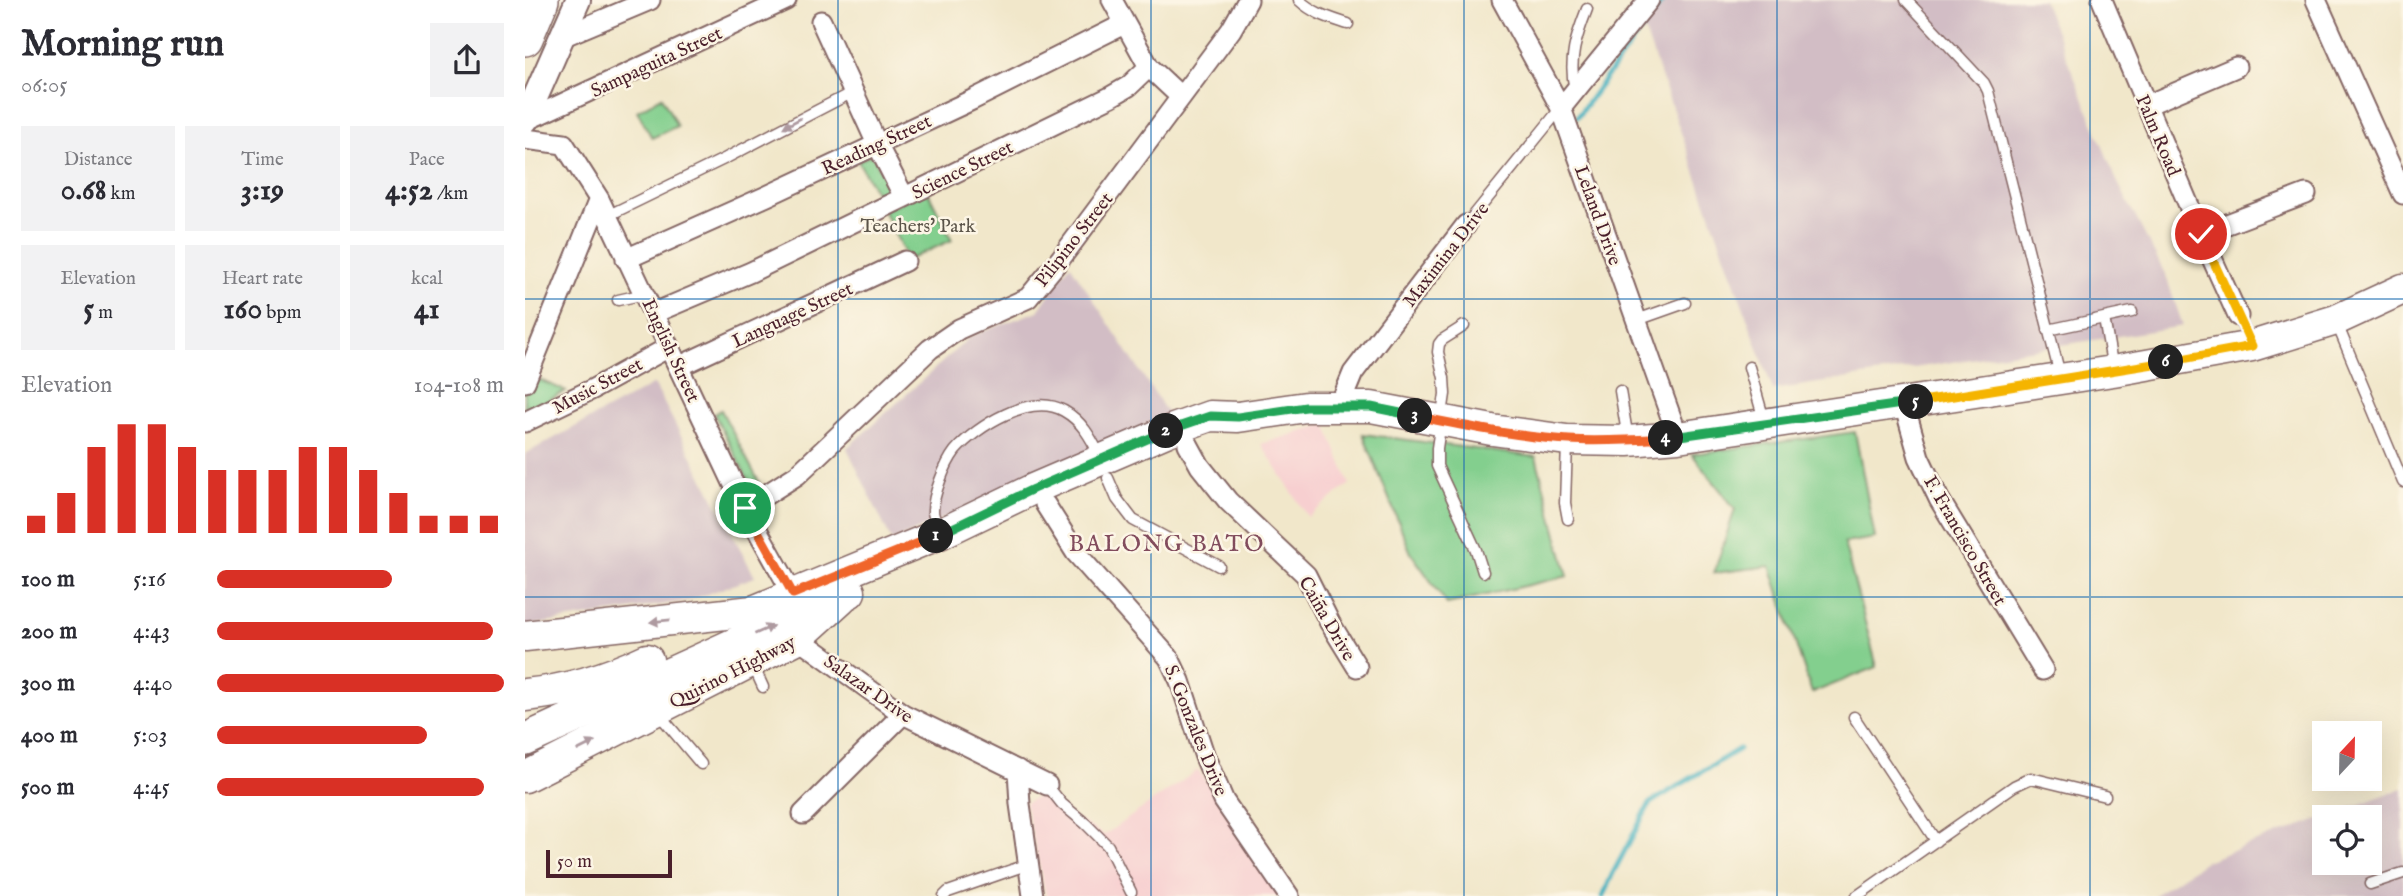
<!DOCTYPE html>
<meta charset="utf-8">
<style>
:root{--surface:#fff;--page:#f2f2f3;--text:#2b2b33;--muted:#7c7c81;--accent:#d93025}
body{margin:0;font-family:"IM FELL English",serif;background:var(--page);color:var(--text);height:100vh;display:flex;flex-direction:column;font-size:26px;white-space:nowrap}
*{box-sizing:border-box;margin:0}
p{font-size:23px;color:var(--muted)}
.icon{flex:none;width:38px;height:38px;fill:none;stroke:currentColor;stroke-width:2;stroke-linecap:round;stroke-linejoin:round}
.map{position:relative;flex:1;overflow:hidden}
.sheet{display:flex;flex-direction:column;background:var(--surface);width:525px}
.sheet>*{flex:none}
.needle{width:46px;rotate:22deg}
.fabs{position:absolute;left:1787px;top:721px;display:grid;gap:14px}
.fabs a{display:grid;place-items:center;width:70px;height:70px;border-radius:0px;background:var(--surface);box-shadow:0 7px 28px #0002;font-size:35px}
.scale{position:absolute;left:21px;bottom:18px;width:126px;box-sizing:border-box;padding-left:7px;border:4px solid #4a1f2b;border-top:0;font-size:19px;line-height:24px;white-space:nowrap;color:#4a1f2b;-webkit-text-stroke:5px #fcf5e5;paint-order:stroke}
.pin{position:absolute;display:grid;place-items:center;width:60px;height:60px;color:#fff;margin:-30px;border:4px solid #fff;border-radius:50%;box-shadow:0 2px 7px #0007}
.km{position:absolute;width:35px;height:35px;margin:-18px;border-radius:50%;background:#222;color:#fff;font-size:19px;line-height:35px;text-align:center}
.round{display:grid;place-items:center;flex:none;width:74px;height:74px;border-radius:0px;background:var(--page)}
.overview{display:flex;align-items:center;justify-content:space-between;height:119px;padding:0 21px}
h1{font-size:38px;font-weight:700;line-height:52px}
.figures{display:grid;grid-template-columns:repeat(3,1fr);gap:10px;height:119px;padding:7px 21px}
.figures div{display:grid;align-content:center;border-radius:0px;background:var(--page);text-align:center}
.figures b{font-size:30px;font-weight:700}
.figures small{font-size:19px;font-weight:400}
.figures p{font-size:19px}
.chart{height:196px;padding:14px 21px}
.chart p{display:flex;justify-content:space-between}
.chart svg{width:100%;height:126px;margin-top:7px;stroke:var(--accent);stroke-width:6}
ul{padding:0 21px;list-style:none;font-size:23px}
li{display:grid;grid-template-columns:112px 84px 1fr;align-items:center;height:52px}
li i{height:18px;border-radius:9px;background:var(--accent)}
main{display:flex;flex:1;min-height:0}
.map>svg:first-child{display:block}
.built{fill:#f7cfd0}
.industrial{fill:#d2bdc5;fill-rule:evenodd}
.green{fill:#83cf8e;stroke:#66775c;stroke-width:2}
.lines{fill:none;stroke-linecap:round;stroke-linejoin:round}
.stream{stroke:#42b0bf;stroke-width:5}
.service-casing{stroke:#846563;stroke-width:13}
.minor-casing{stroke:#846563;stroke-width:23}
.tertiary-casing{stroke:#846563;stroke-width:28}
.primary-casing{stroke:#846563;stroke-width:33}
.trunk-casing{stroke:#846563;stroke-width:35}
.motorway-casing{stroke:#846563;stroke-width:38}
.service{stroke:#fff;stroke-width:10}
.minor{stroke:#fff;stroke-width:19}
.tertiary{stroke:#fff;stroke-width:24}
.primary{stroke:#fff;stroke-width:30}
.trunk{stroke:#fff;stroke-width:32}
.motorway{stroke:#fff;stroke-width:35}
.oneway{fill:#ae9aa0}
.split-1-casing{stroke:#fff;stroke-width:14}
.split-2-casing{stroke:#fff;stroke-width:14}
.split-3-casing{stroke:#fff;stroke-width:14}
.split-4-casing{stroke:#fff;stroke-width:14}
.split-5-casing{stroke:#fff;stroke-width:14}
.split-6-casing{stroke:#fff;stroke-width:14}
.split-7-casing{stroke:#fff;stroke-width:14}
.split-1{stroke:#f0652b;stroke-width:9}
.split-2{stroke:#22a559;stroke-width:9}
.split-3{stroke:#22a559;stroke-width:9}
.split-4{stroke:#f0652b;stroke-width:9}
.split-5{stroke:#22a559;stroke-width:9}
.split-6{stroke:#f5b400;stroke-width:9}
.split-7{stroke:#f5b400;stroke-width:9}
.grid{fill:none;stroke:#1f6fb2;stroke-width:2;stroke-opacity:0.55}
.labels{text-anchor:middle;stroke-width:5;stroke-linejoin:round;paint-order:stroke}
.street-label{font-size:19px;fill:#4a1f2b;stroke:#fcf5e5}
.park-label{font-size:19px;fill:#5b5449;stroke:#fcf5e5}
.quarter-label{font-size:23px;letter-spacing:2px;fill:#824c5d;stroke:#fcf5e5}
</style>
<main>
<section class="sheet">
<div class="overview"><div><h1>Morning run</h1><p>06:05</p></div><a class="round"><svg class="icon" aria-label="share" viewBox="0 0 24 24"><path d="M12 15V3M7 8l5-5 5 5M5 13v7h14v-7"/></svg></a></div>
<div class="figures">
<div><p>Distance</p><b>0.68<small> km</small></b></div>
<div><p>Time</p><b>3:19</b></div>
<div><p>Pace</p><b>4:52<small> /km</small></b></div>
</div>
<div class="figures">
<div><p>Elevation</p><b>5<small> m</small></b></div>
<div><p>Heart rate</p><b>160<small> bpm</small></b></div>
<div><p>kcal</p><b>41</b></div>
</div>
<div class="chart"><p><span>Elevation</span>104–108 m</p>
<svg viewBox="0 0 160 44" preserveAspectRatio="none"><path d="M5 44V38M15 44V30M25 44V14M35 44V6M45 44V6M55 44V14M65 44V22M75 44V22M85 44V22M95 44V14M105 44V14M115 44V22M125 44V30M135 44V38M145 44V38M155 44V38"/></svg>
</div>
<ul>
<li><b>100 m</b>5:16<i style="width:61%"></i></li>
<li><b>200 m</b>4:43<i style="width:96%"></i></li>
<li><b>300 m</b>4:40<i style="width:100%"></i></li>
<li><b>400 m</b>5:03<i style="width:73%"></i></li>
<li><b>500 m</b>4:45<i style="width:93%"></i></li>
</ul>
</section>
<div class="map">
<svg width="1878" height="896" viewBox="0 0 1878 896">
<rect width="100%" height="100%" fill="#fcf5e5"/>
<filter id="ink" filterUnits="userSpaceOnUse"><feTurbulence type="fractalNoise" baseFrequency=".0143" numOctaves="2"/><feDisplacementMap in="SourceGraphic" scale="14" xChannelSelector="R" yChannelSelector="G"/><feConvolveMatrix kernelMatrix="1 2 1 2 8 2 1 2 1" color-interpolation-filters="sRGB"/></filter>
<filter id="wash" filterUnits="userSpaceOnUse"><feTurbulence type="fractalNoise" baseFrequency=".00686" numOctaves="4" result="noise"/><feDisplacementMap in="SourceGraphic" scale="28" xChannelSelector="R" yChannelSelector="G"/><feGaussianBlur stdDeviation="1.57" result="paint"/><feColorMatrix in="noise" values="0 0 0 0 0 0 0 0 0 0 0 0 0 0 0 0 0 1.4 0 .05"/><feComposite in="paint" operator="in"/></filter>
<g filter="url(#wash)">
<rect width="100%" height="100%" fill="#f1e7ca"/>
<path class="built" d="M801,424L825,484L783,517L736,444Z
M673,770L759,896H521L500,803L514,796L579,835Z"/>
<path class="industrial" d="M1141,0H1518L1591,179L1641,276L1658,326L1248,390L1119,29Z
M545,264L643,414L367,542L322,448L446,336L513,311Z
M129,384L230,577L162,601L0,626V454Z
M1878,788V896H1628L1680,861ZM1799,817H1844V863H1799Z"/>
<path class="green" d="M137,97L152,126L127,138L112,111Z
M347,154L366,190L353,197L333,161Z
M402,190L427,240L383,260L358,210Z
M5,376L41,391L0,413V389Z
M196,410L234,482L226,486L189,414Z
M1330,432L1350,538L1319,543L1352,667L1287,693L1245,566L1189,573L1210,509L1167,454Z
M838,434L1011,457L1043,576L922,604L886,553Z"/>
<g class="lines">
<path class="stream" d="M1052,117L1138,0
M1078,896L1087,875L1125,803L1214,749"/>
</g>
</g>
<g filter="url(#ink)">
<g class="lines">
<defs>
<path id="service" d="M774,0C789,14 805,18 823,24
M1381,0L1459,83L1463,91L1535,375
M1050,90C1043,60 1051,37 1062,9
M82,216L201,158L328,92
M941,225L1035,109
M93,300L120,294
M1713,316L1726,344
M1579,318L1588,369
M1112,320L1160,303
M1812,324L1878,482
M939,326L917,340L914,344L913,352L919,378L920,394L912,448V466L951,550L958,572
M1523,330L1607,312
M1224,367L1239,420
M1095,391L1103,439
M1042,444L1040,503L1043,519
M583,478L592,499L608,520L694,566
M415,531C413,524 408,518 408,511C408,495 420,464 430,451C452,426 506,392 539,411C557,421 566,438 575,456
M228,665L238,687
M133,713L176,764
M1329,717L1411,841
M522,785L537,804L561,824L583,846L606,892
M1845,884L1878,873
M419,896L423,892L504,864
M1332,896L1489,786L1506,778L1580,796"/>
<path id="minor" d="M587,0L624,67L656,97
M977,0L1036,108L1153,437
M1577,0L1676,234L1713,316
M1791,0L1878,194
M296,21L352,144L379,197
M37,37L125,0
M1622,105L1711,67
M1036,108L1124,0
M0,121L261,0
M0,139L39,144L74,199L220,508L268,594
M1676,234L1781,194
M101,259L242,196L447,100L599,24
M129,313L226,272L585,97L604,86L624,67
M155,366L380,261
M0,382L74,199
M1379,404L1394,457L1414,499L1518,670
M814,407L828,373L941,225
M0,422L68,389L144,347
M663,444L675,466L703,501L781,575L805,623L832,667
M520,504L551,553L644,658L655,681L680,757L699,801L764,896
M220,508L272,475L405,349L434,329L503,298L536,258L706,30L723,0
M273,638L378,714L522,785
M493,770L495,804L508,896
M278,814L378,714"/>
<path id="tertiary" d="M0,121L53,0"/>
<path id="primary" d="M0,636L228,611L417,533L508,489L643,431L685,416L713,417L781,407H846L967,430L1042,440L1103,441L1153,437L1588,371L1727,346L1811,320L1878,289
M0,777L273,638L316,599"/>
<path id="trunk" d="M0,695C43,691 84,678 122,660
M0,740L324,592"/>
<path id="motorway" d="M0,38L16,0"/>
</defs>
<use href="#service" class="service-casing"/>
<use href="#minor" class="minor-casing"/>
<use href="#tertiary" class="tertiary-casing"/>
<use href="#primary" class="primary-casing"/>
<use href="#trunk" class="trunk-casing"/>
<use href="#motorway" class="motorway-casing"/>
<use href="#service" class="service"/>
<use href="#minor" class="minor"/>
<use href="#tertiary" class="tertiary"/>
<use href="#primary" class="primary"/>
<use href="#trunk" class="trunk"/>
<use href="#motorway" class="motorway"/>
</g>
<defs><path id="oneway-solid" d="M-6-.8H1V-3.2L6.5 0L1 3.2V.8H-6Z" transform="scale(1.75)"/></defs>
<g class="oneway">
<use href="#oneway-solid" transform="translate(267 123) rotate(152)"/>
<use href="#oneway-solid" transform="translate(135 621) rotate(174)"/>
<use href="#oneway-solid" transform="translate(239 630) rotate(-24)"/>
<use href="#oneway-solid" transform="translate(61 746) rotate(-27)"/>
</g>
</g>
<g class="lines" filter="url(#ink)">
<defs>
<path id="split-1" d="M220,508L268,594L411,536"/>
<path id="split-2" d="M411,536L508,489L641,431"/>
<path id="split-3" d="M641,431L685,416L713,417L781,407H846L890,416"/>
<path id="split-4" d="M890,416C941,426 993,437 1044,440C1077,442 1109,440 1141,438"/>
<path id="split-5" d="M1141,438L1391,402"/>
<path id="split-6" d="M1391,402L1641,362"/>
<path id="split-7" d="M1641,362L1727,346L1676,234"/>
</defs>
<use href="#split-1" class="split-1-casing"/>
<use href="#split-2" class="split-2-casing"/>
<use href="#split-3" class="split-3-casing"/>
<use href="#split-4" class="split-4-casing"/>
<use href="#split-5" class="split-5-casing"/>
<use href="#split-6" class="split-6-casing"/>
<use href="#split-7" class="split-7-casing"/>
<use href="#split-1" class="split-1"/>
<use href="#split-2" class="split-2"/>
<use href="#split-3" class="split-3"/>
<use href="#split-4" class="split-4"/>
<use href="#split-5" class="split-5"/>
<use href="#split-6" class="split-6"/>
<use href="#split-7" class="split-7"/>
</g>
<path class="grid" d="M313,0V896M626,0V896M939,0V896M1252,0V896M1565,0V896M0,299H1878M0,597H1878"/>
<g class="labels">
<g class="street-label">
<text transform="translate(131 61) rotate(-25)" y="7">Sampaguita Street</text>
<text transform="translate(1634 135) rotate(67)" y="7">Palm Road</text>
<text transform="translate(351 144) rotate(-25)" y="7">Reading Street</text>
<text transform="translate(437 169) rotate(-26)" y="7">Science Street</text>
<text transform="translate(1074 215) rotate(70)" y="7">Leland Drive</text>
<text transform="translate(548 239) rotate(-52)" y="7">Pilipino Street</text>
<text transform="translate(920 254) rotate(-52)" y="7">Maximina Drive</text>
<text transform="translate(267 314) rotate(-25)" y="7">Language Street</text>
<text transform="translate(147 350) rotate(65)" y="7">English Street</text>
<text transform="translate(72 385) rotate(-28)" y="7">Music Street</text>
<text transform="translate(1441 540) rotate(60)" y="7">F. Francisco Street</text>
<text transform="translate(803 618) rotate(60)" y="7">Caiña Drive</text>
<text transform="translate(207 671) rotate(-27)" y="7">Quirino Highway</text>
<text transform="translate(344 688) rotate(35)" y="7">Salazar Drive</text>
<text transform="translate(672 730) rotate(68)" y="7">S. Gonzales Drive</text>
</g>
<g class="park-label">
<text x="393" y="232">Teachers' Park</text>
</g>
<g class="quarter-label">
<text x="642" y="551">BALONG BATO</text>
</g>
</g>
</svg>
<div class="fabs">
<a><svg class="needle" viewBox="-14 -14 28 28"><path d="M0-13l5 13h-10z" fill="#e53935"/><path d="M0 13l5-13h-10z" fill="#7c7c81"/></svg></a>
<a><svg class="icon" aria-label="locate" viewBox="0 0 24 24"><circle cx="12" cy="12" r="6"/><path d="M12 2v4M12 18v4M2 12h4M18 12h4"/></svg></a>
</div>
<div class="scale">50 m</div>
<div class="pin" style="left:220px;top:508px;background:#1e9e55"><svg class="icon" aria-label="arrive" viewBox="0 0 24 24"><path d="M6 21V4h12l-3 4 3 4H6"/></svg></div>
<div class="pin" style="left:1676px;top:234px;background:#d93025"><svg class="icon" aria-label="check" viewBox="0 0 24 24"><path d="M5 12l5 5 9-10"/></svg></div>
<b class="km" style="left:411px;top:536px">1</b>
<b class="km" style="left:641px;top:431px">2</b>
<b class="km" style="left:890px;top:416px">3</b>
<b class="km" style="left:1141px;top:438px">4</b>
<b class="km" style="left:1391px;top:402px">5</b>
<b class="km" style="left:1641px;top:362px">6</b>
</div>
</main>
